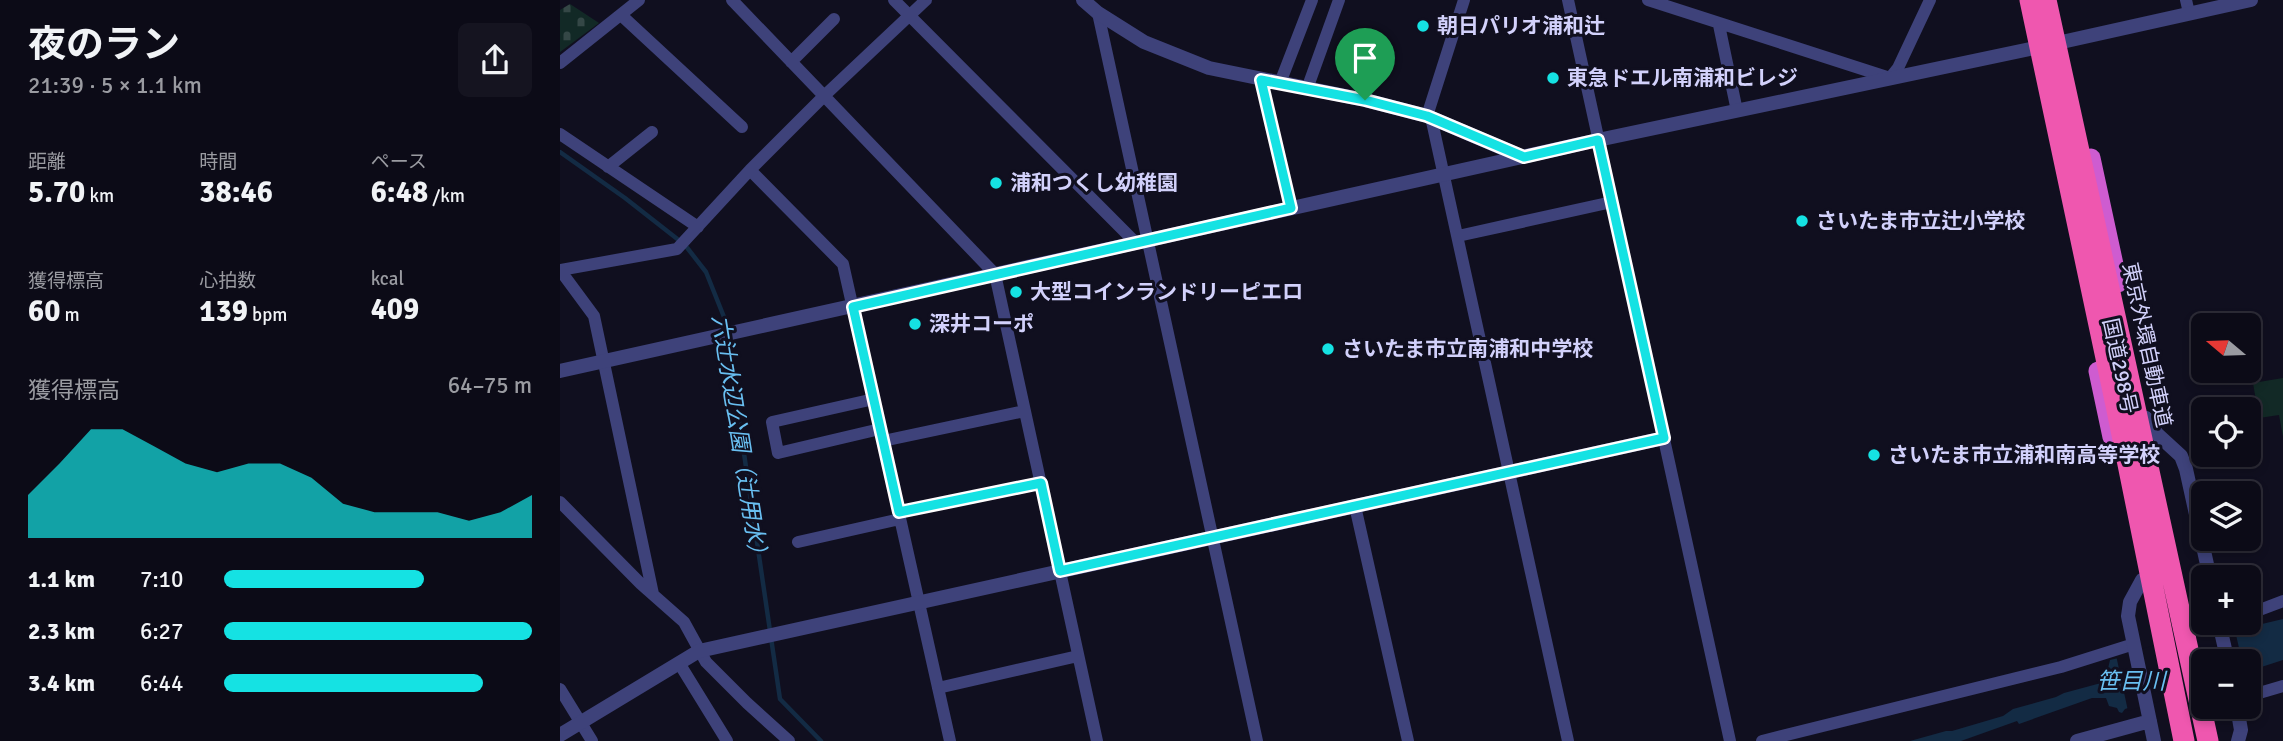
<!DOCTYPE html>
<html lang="ja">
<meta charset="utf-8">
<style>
:root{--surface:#0c0b17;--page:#151420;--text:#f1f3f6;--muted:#9a9ba1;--line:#2c2b36;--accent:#15e2e3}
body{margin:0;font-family:Signika,"Noto Sans JP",sans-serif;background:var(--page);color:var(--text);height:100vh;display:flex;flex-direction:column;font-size:26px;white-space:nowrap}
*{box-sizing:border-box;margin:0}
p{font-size:23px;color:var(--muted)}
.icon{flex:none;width:38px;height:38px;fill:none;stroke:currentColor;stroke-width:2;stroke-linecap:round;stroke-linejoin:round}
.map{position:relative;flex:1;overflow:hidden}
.panel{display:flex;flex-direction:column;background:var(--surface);width:560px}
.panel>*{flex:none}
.needle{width:46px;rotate:289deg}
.fabs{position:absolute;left:1631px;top:313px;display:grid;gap:14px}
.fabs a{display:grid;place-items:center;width:70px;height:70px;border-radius:10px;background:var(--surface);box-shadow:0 4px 10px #0003,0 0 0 2px var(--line);font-size:35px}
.pin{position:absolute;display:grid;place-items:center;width:60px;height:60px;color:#fff;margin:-72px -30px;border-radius:50% 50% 50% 0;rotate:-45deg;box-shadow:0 0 7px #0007}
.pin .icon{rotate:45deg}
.round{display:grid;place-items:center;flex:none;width:74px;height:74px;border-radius:10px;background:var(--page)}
.head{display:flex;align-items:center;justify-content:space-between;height:119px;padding:0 28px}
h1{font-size:38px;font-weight:700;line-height:52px}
.stats{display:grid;grid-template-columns:repeat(3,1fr);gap:10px;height:119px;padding:7px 28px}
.stats div{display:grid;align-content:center}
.stats b{font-size:30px;font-weight:700}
.stats small{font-size:19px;font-weight:400}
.stats p{font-size:19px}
.chart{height:196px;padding:14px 28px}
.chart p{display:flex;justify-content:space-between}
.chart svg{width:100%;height:126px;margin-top:7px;fill:var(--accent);opacity:.7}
ul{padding:0 28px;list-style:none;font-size:23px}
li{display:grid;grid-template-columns:112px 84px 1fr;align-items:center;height:52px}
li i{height:18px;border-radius:9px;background:var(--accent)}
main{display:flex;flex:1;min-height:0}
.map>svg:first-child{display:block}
.cemetery{fill:url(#cemetery-stones)}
.park{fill:#122926}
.water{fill:#132b44}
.pier{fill:#100f1f}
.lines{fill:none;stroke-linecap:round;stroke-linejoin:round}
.stream{stroke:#132b44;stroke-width:4.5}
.minor{stroke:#3e427a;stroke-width:12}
.tertiary{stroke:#3e427a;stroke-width:14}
.trunk{stroke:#ce5cd0;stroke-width:19}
.motorway-bridge{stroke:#ef57af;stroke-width:21}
.route-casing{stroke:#fff;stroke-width:14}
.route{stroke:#15e2e3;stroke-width:9}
.poi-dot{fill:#15e2e3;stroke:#100f1f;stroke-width:2.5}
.labels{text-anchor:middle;stroke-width:6;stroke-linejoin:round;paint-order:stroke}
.poi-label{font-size:21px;font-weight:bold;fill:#d2d1fb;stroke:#100f1f;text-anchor:start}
.street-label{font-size:21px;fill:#d2d1fb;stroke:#100f1f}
.water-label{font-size:23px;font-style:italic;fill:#69bff1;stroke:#100f1f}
</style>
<main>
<section class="panel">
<div class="head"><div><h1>夜のラン</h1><p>21:39 · 5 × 1.1 km</p></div><a class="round"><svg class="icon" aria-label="share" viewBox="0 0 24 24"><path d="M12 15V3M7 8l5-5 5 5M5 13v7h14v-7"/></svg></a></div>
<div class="stats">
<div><p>距離</p><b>5.70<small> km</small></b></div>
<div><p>時間</p><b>38:46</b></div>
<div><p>ペース</p><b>6:48<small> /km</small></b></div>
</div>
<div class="stats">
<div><p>獲得標高</p><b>60<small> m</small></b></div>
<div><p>心拍数</p><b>139<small> bpm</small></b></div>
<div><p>kcal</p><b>409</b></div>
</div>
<div class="chart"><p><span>獲得標高</span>64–75 m</p>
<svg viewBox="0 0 160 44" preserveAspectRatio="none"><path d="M0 44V29L10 18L20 6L30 6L40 12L50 18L60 21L70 18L80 18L90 23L100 32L110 35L120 35L130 35L140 38L150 35L160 29V44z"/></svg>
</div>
<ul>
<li><b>1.1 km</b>7:10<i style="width:65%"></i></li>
<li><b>2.3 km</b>6:27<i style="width:100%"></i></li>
<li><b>3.4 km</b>6:44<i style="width:84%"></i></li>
</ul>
</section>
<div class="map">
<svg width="1723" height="741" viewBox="0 0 1723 741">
<defs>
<pattern id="cemetery-stones" width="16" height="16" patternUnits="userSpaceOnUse" patternTransform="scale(1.75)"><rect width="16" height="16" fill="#122926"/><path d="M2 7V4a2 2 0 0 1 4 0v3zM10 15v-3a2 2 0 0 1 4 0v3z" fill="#344746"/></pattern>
</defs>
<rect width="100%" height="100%" fill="#100f1f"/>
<path class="cemetery" d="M10,4L39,23L0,52V10Z"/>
<path class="park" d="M1723,378V437L1719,415L1699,418L1693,383Z"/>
<path class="water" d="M1723,619V660L1689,671V662H1643V685L1565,709L1562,713L1559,712L1557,708L1549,706L1546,698H1532L1459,724L1457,721L1401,741H1350L1386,731H1392L1443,716L1453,709L1496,697L1504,693L1541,683L1546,677L1550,660Z"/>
<path class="pier" d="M1674,626L1682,661L1643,662V688L1568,711L1556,655Z"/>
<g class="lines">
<path class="stream" d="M0,152L65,198L125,245L146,272L164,317L220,699L261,741"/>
<path class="minor" d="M172,0L435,274L537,741
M334,0L575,242
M1008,0L1170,741
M1088,0L1330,78L1338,68L1370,0
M1626,0L1629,13
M538,13L697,741
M61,15L182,127
M1159,25L1177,111
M231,62L274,19
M0,63L79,0
M701,80L731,208
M720,83L752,0
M747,89L779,0
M867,116L904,0
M871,117L1008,741
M0,134L138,227
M48,167L92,132
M190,170L283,264L390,741
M898,236L1052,202
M0,270L117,249L190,170L264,96L366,0
M0,270L34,316L93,594
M314,399L212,422L218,453L320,429
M323,441L465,411
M0,502L81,584L124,622L146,662L187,703L229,741
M795,506L848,741
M339,512L481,483
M238,542L340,519
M1689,614L1723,601
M119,663L167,741
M378,688L518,656
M0,689L32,741
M1689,696L1723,686
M1202,741L1501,667L1574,644"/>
<path class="tertiary" d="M523,0L538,13L584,42L649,68L805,100L867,116L963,157
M0,371L1038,140L1470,49L1691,0
M1586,418L1597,434L1621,456L1626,469L1650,578
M1582,580L1570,602L1568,616L1594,741
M1659,623L1668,662
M1677,707L1681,730L1678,741
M0,735L139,651L1104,438
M1517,741L1590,721"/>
<path class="trunk" d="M1531,158L1558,283
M1538,371L1552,437"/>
<path class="motorway-bridge" d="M1470,0L1556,405L1624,741
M1486,0L1648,741"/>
</g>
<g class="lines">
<defs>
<path id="route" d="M701,80L805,100L867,116L964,157L1038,140L1104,438L500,571L481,483L339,512L293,307L731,208Z"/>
</defs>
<use href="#route" class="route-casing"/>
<use href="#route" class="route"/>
</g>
<g class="poi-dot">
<circle cx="863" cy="26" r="7"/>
<circle cx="993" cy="78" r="7"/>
<circle cx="436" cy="183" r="7"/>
<circle cx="1242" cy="221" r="7"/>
<circle cx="456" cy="292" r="7"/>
<circle cx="355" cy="324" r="7"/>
<circle cx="768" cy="349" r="7"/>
<circle cx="1314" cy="455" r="7"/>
</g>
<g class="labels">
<g class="poi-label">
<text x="877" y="33">朝日パリオ浦和辻</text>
<text x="1007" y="85">東急ドエル南浦和ビレジ</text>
<text x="450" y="190">浦和つくし幼稚園</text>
<text x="1256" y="228">さいたま市立辻小学校</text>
<text x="470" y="299">大型コインランドリーピエロ</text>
<text x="369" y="331">深井コーポ</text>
<text x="782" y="356">さいたま市立南浦和中学校</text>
<text x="1328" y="462">さいたま市立浦和南高等学校</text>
</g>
<g class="street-label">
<text transform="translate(1587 345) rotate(78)" y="7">東京外環自動車道</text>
<text transform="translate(1560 366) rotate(78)" y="7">国道298号</text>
</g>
<g class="water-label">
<text transform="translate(180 440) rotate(81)" y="8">六辻水辺公園（辻用水）</text>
<text x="1571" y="689">笹目川</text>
</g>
</g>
</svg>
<div class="fabs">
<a><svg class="needle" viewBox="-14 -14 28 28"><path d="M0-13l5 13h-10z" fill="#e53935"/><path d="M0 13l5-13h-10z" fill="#9a9ba1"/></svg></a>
<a><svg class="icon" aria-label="locate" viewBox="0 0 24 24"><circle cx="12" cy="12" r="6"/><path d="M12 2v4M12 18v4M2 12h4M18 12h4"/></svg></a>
<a><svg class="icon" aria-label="layers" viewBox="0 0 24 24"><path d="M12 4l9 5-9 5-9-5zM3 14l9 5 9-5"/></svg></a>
<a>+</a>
<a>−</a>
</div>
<div class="pin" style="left:805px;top:100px;background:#1e9e55"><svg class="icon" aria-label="arrive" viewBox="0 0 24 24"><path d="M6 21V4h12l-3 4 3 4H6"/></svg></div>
</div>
</main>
